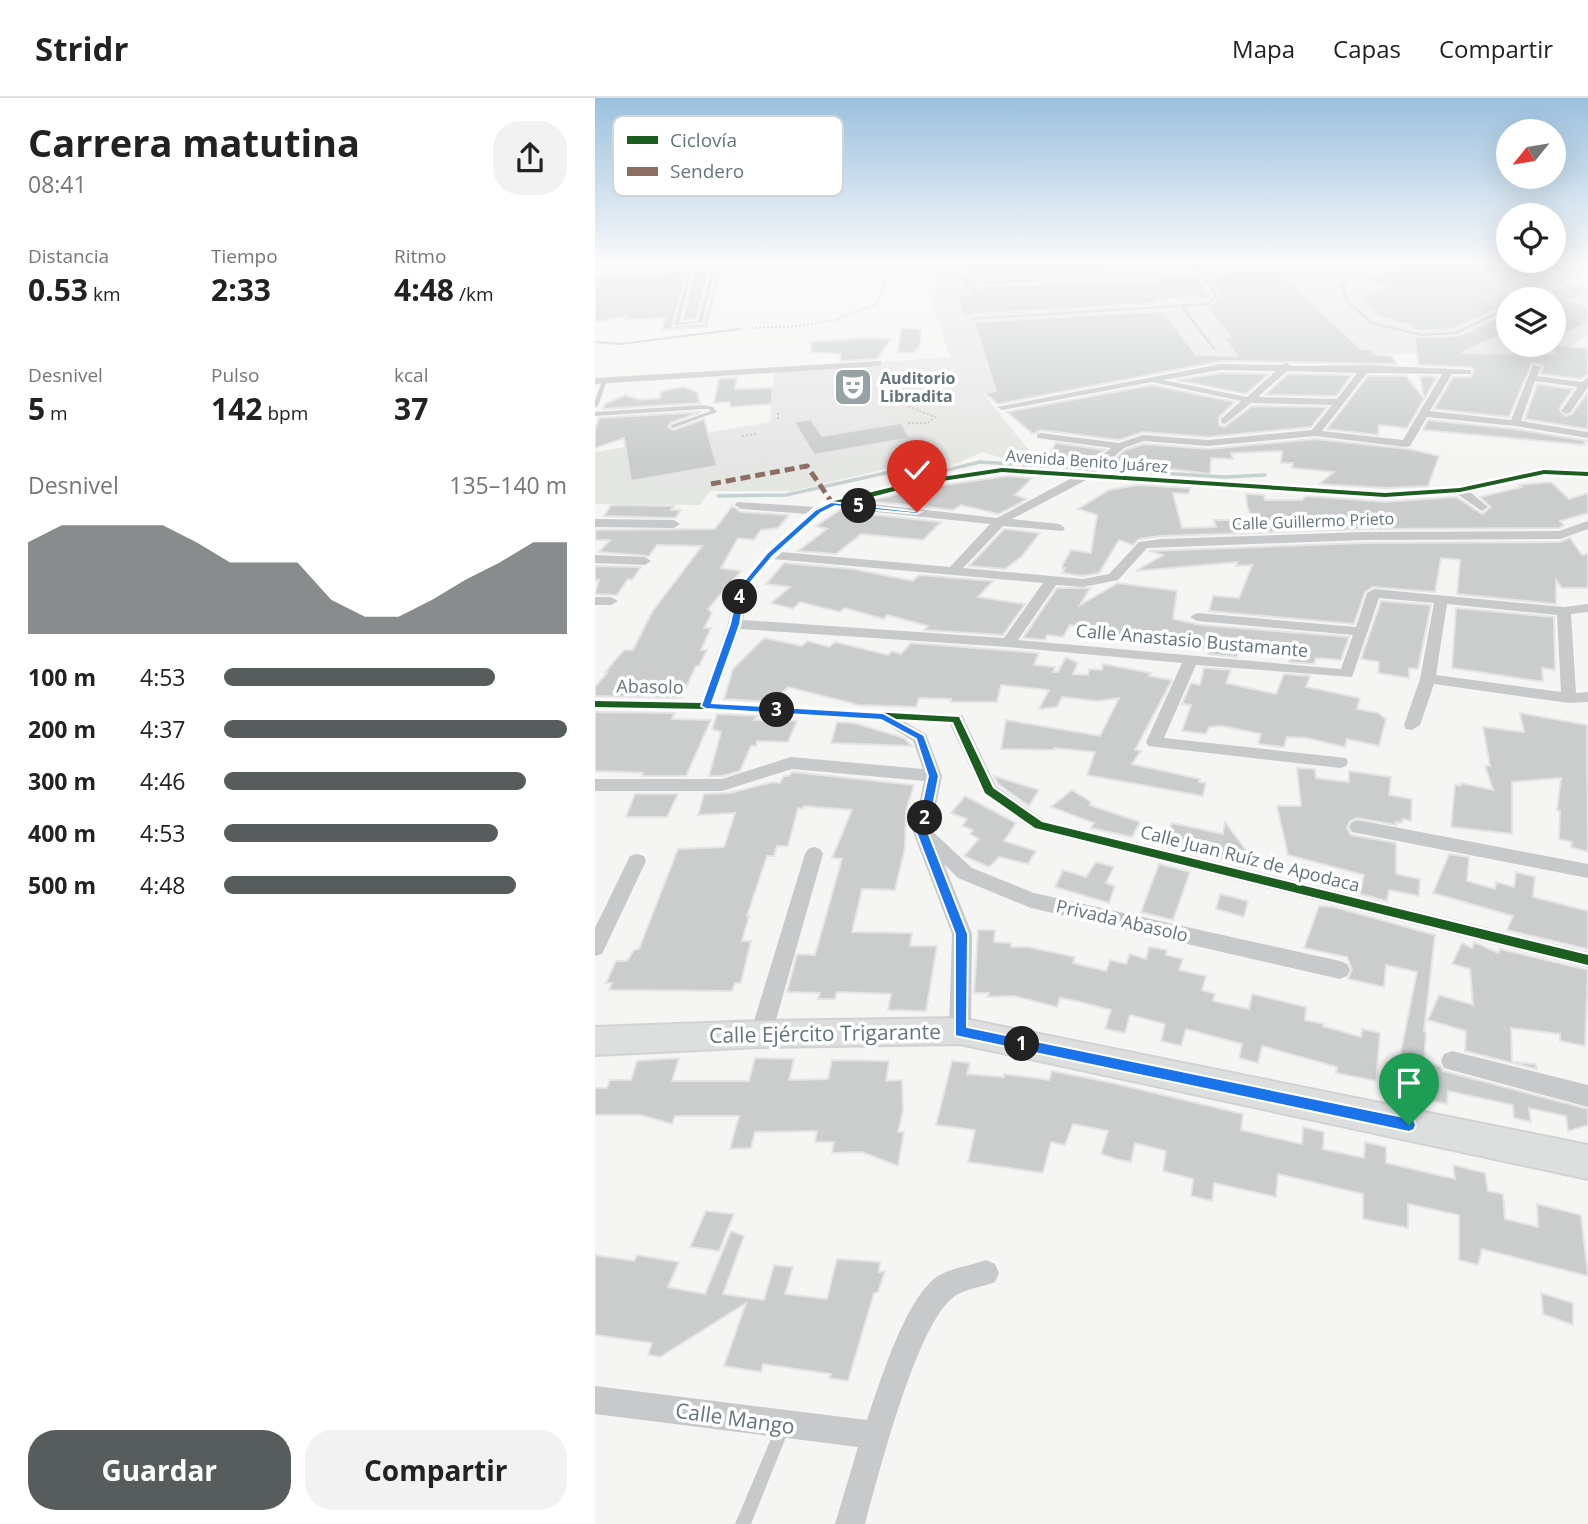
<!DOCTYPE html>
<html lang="es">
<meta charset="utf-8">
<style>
:root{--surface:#fff;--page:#f2f2f2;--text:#222;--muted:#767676;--line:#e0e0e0;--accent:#575c5d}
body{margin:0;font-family:"Open Sans",sans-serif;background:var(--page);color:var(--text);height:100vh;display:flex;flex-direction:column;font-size:26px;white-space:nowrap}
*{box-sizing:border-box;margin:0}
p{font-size:23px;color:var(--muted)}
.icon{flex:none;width:38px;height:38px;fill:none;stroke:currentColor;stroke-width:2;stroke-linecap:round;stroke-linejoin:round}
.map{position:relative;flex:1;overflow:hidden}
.sheet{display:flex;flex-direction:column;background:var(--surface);width:595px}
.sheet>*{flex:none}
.needle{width:46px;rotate:240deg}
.fabs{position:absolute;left:901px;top:21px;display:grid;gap:14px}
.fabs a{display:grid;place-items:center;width:70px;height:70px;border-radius:50%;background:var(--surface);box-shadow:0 7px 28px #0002;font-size:35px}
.pin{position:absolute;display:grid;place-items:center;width:60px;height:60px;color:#fff;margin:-72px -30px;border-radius:50% 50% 50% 0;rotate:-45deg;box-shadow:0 0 7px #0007}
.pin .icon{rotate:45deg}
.km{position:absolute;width:35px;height:35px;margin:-18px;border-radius:50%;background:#222;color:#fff;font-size:19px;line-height:35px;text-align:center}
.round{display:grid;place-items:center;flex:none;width:74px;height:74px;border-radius:28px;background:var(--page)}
.headline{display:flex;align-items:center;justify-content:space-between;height:119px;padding:0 28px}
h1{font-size:38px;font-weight:700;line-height:52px}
.stats{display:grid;grid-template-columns:repeat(3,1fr);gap:10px;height:119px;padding:7px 28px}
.stats div{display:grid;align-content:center}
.stats b{font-size:30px;font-weight:700}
.stats small{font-size:19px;font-weight:400}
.stats p{font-size:19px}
.chart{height:196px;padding:14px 28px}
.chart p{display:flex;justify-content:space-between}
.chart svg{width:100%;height:126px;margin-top:7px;fill:var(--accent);opacity:.7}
.primary-button{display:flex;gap:14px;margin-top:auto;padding:14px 28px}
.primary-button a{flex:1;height:80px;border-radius:28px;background:var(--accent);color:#fff;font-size:28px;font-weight:700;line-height:80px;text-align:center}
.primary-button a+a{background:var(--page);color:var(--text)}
ul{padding:0 28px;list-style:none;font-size:23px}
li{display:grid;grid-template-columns:112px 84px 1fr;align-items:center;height:52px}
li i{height:18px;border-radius:9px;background:var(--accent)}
header{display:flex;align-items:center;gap:42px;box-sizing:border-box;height:98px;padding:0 35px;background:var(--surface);border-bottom:2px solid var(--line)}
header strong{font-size:33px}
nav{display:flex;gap:38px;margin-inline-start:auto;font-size:24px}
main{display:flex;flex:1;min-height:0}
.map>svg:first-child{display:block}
.built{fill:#e5e6e5;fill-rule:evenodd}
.green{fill:#e4e6e1}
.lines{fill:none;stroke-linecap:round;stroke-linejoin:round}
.stream{stroke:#c8d1d2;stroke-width:3.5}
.building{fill:#cbcdcd;stroke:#e4e4e4;stroke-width:2}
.secondary-casing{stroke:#d1d2d2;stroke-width:4}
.path{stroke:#c5c5c6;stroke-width:2;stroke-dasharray:2 2;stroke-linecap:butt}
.lane{fill:#c7c9ca;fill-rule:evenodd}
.street{fill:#c7c9ca;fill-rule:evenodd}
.secondary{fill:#dddede;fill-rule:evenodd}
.quiet{stroke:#8d6e63;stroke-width:5;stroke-dasharray:10 5;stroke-linecap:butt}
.cycleway-casing{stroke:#fff;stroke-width:5}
.cycleway{fill:#1b5e20;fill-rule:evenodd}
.route{fill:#1a73e8;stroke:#fff;stroke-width:2}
.labels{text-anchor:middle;stroke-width:7;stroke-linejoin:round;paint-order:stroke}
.far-poi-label{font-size:16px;font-weight:bold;fill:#64757b;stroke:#fff;text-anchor:start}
.far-street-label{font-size:16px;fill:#64757b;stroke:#fff}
.street-label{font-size:18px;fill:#64757b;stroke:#fff}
.near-street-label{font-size:21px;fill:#64757b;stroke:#fff}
.key{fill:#fff;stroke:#d0d6d7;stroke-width:2}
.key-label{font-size:19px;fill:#64757b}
</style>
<header>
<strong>Stridr</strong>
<nav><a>Mapa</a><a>Capas</a><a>Compartir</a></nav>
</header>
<main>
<section class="sheet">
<div class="headline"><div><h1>Carrera matutina</h1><p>08:41</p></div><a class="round"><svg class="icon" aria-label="share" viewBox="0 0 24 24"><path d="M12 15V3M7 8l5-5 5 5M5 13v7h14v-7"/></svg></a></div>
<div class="stats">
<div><p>Distancia</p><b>0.53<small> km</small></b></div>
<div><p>Tiempo</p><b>2:33</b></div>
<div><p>Ritmo</p><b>4:48<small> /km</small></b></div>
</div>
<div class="stats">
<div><p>Desnivel</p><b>5<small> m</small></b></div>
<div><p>Pulso</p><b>142<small> bpm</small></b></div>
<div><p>kcal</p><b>37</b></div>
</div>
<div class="chart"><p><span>Desnivel</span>135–140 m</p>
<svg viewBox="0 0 160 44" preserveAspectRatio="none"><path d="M0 44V12L10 6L20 6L30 6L40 6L50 12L60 19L70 19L80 19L90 32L100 38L110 38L120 32L130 25L140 19L150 12L160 12V44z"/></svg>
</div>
<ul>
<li><b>100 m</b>4:53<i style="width:79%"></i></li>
<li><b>200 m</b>4:37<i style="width:100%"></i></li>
<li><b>300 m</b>4:46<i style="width:88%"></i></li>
<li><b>400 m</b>4:53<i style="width:80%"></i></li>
<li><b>500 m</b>4:48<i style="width:85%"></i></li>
</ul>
<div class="primary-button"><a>Guardar</a><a>Compartir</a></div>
</section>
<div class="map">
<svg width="993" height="1426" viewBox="0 0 993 1426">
<rect width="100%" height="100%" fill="#f5f5f4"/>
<path class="built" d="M348,165H974L993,191V237L973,251L961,255L602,257L388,295L444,365L412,361L387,354L353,369L303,368L196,393H43L36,383L30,349L175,324L180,272L355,259L338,206L341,183ZM914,201H959V247H914Z"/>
<path class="green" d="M332,304L374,319L398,314L438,361H412L387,354L353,369L303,368L196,393H115L105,407L0,406V354L30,349L36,382L62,378L66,387H119L115,376L173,365L178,376L209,370L217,384L280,369L224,379L217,366L341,339L329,338L321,326C303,330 298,326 287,313L230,316Z"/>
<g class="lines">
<path class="stream" d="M123,398L191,397L304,372H352L385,364L630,379L670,377"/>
</g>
<path class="building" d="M124,165H127L112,229L67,232L71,220L29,222L31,218L0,224V178L86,173L87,169H92L77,229L109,226Z
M376,165H508L513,174L379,182L375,188L378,190L518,181L522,186L562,183L559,178L602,176L616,199L610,202L604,199L560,202L562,205L368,217L363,198L375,196L365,178L375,177L372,168H377Z
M548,165H645L553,171Z
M811,165H936L925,170L956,175L950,179L960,182L936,194L914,189V206L858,231L826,233L818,231L817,228L781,217L766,199L792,189L766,182Z
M680,171L766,251H776L779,256L796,258L802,266L626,263L403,306L390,295L401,293L379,224L568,213L601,257L642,258L629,239H635L613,210L625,199L612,175Z
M114,172L101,221L88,222L100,173Z
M971,185L993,190V194L973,203L993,208V224L959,242V200L947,197Z
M914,214V232L867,255L959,256V247L993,251V276L986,281L946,276L948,268L937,265L914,319L839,311L858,279H876L879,272L876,269L824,267L819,239L863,238Z
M306,230L325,231L326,246L319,255L303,254Z
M270,240L296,241L282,261L245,263L246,256L216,254V244Z
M277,271L275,288L240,291L243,273Z
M626,275L674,276L651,296L582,282Z
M693,276L757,277L741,298L670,297Z
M773,278H811L829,301L825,278L842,279L812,330L784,327L783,337L732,331Z
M142,280L140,291L177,290V306L136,309L134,304L119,305L124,281Z
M942,286L978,291L964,311L970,318L977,316L993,294V331L930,321Z
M557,287L640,304L624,319V327L629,329L657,308L732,309L716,329L613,339L548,334L524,342L446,332L438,336L412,314Z
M89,289L102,294L105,305L8,311L10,306L30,297L45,302L65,300L66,293Z
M106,314L75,325L73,329L79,332L109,321L122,368L36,383L29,340L0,350V332L4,320Z
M216,321L227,338L306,325L315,340L219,357L199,324Z
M833,322L920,331L993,343H989L990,347L828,332Z
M720,341L814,351L844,358L833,388L790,390L724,386L739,374L697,370L698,365H686L687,353L636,355L638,361L616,360L615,376L519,364L522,361L518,363L530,352L549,346L613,351Z
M461,345L510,352L498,361L489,360L487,368L448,365Z
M413,378L437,380L420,397L432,401L404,416L366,407L358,412L274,403L328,390Z
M956,384L974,401L993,395V415L965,423L969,427L964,430L768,431L566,438L544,441L538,447L524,442L504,475L488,478L467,475L470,470H467L468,466L476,452L496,455L502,417L483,411L514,392L543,387L595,390L594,396L578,395L587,430L621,429L619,422H658L652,408L651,396L669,397L670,402H707L711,398L790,404L861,399L887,416L896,409L885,399L927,389L924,387Z
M16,407L79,408L76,412H86L80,420L9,418Z
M137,408L146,414L194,417L183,430L166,432L159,442L143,440L126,470L146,473L113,511L117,515L109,530H116L106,552H112L104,568H101L86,600L0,598V589L13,574H10L29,552H38L57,514L107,448L62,447L54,458L4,454L15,442H0L1,432L120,431Z
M245,412L263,417V415L346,424L328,442L266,436L241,456L203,453L232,431L221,428Z
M409,431L445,435L426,459L410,471L374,468Z
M975,440L987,457L993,456V490H967L961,482V506L862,496L865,462L846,460L840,494L778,489L770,494L759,526L614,513L618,498L644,500L657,467L641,468L643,464L541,473L568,457L554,453L768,445L965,444Z
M189,465L258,471L318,483L324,477L398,483L383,499L430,506L408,537L329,532L333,528L292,517L289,521L250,510L245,514L205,504L198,511L176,505L195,489L171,486Z
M0,468L46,469L37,482L33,481L22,497H18L0,496L4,482H0Z
M523,485L582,493L578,521L606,527L754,539L746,562L721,560L719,566L694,564L697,559L644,554L642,559L613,556L614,552L574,543L569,549L475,527L468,539L452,537L450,542L428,540L462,490H495L485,507Z
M786,503L836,507L823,571L814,570V580L783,575L784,564L766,561Z
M861,510L959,519L960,572L947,570L948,583H942L857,570Z
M169,540L207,548L213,543L234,549L240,544L293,557L297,553L306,556L316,545L444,555L439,567L460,569L458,574H463L471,559L483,565L478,576L493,577L494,571L507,572L508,566L556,575L554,578L577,582L540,652L546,653L537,666L605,681L604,684L611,685L608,698L492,677L500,654L460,650L459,652L406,651L411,622L505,638L524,600L502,603L467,599L462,609L444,611L454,592L406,587L402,604H356V601L324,600L321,609L264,607L193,589L178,604L129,601L138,571Z
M609,570L636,572L631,585L681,596L689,576L715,578L711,589L765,600L762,611L783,615L791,621L784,648L752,641L750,649L712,640L692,639L689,649L663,646L666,636L627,628L614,629L611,636L587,633L596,607L587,606L596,585L605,587Z
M0,614L80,615L77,621L116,622L91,678H47L48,675L0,673Z
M925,615L992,627L993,754L976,749L977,744L964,741L965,713L962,712L966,680L917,684V736L856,729L860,687L866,688V685L898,692L890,668H895L888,629L929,634Z
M122,616L163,618L159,622L202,623L193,644L162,643L161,648H156L145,673L127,678H114L126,634L117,631Z
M242,624L259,625L309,640L317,648L236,645Z
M702,670L720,671L721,680L754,684V673L796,679L794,697L817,701L816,723L808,721L807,725L801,724V727L762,720L755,723L752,730L756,737L801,745V776L825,781L824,798L794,792L792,803L765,796L769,777L693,757L682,708H706Z
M197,674L319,687L311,713L310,750L300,792L267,791L257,834L317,835L315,848H342L331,913L293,912L296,896L242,894L240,901H223L225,895L192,894L202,856L220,857L247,761L237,760L257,712L209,708L208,711L203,710L193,748H182L179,758H172L152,818H154L147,843H156L146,885H140L137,893L14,892L17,885H11L21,863H32L39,852L44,851L83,751L129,749L140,715L103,717L109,696L135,695L178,684L185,685L189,678H194Z
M399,678L444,692L434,708L403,686Z
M477,692L496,704L495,707L545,724L537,739L496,730L499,725L456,709Z
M40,696H83L72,719H31Z
M370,698L421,725L409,743L441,753L433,766L404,759L394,769L369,758L384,741L375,736L378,732L367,728L372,721L356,715Z
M630,724L664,770L570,749L572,744H569L577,725L628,736Z
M854,756L874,759L872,783L900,791L901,784L919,789L921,774L940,779L938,799L993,813V851L912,832L918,818L838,795Z
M501,764L519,769L511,785L520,788L514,805L460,789L468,772L491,779Z
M564,766L595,774L578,822L546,814Z
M625,796L653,803L649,819L621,811Z
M724,808L739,809L840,837L829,933L831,934L829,964L845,968L848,973L993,1011V1027L973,1033L971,1018L934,1010L936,1024L919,1020L918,1007L853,993L852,1006L803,996V989L799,988L822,874L791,867L789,889L753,881L757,871L752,859L709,850Z
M383,832H400L399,844L416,845V849H433L480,859L478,865L511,873L515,862L531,866L535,856L551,861L554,849L572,852L571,857L588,861L584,872L611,878L607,892L620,896L618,903L654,911L657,896L711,909L710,922L729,926L728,928L766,939L767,931L785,935L781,983L741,975L742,969L667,948L663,965L644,960L647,946L591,931L586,948L566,943L570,926L535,917L530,935L510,931L516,912L481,903L465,900L462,909L419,898L393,899L394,895H379Z
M879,844L903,855L905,851L993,872L990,948L965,943V936L916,930L917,964L940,966L942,971L870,953L871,933L833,922L844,897L878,907L875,871L857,866L867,845L877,850Z
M84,960L77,983H154L160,960L199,961L194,982L233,981L237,962L294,963L291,983L307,982L308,1013L303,1034H309L303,1068L267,1054L237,1055L239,1044H220L222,1033L160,1034L156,1050L135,1051L144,1018H80L77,1026L46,1017H0V990H12L15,982H36L42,963Z
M357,963L375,965L372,976L409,979V976L454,982L457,973L513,984L648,1016L646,1032L707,1046L708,1029L729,1034L728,1051L769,1060L770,1044L791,1049V1065L860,1081L858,1067L890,1075L893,1093L908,1096L910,1121L943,1129L942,1106L986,1117L993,1178L887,1151L883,1167L864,1162V1117L813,1106V1130L768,1121V1096L683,1076L681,1099L619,1085L617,1103L596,1098L598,1081L568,1073L571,1053L540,1045L536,1064L521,1061L506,1056L513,1033L478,1026L470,1047L456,1044L448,1075L373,1064L380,1032L341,1027Z
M111,1113L139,1116L124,1153L95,1149Z
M136,1133L149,1138L128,1196L169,1202L179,1167L198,1169L190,1196L232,1201L242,1161L285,1164L284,1174L290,1173L283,1194L279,1195L253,1283L234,1280L236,1276L168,1266L166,1274L129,1268L151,1205L65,1259L53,1257L57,1245L0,1237V1157L39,1163L42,1157L84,1164L73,1189L110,1196Z
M946,1195L978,1205V1227L948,1216Z"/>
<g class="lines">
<defs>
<path id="secondary" d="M50,165L45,168L0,172V166Z
M365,920L993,1047V1081L365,946L166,949L0,957V929L166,923Z"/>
</defs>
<use href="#secondary" class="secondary-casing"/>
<path class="path" d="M156,230L203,228L240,222L281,206L292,179L291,171
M302,304L340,319L333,325H312
M183,315V323
M147,338L161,336"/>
<path class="lane" d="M118,165H122L107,224L79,227L94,170L117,167ZM117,169L103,223L84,225L98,171Z
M693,165H720L607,173L619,189L623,200L613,207L589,209L621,251L619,252L585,209L376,222L374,221L376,220L611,205L619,200L615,189L603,173L378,187L379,185Z
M774,165H780L761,173L749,188L754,203L778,224L826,236L859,234L914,208V211L862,236L826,238L775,226L751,204L745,188L759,171Z
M960,165H964L971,182L933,201H928L968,181Z
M144,230L146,232L25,247L0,245V243L25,245Z
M8,281L12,282L3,308L0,310V302Z
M108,307L118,309L122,314L78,330L76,329V327L116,313L114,311H108L0,318V314Z
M188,1322L193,1324L195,1329L156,1426H140L183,1324Z"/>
<path class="street" d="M286,263V267L283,268L0,286V280Z
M692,265L696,268L771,267L876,272V276H857L835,313L916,322L938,267L946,269L942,278L987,284L993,279V289L975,315L971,316L966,313L983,289L940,283L926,323L993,334V340L920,328L832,319L815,348L811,349L720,338L613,348L549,343L529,350L500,375L790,393L865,389L949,371L993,373V379L949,377L874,393L893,409L887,413L862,396L790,401L493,381L417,421L464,426L470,430L468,433L408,428L368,470L488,481L514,476L544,444L566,441L768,434L964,433L993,423V431L965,441L768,442L552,450L523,482L488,489L461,487L423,542L746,571L758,537L602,523L595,519L602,515L761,529L772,495L779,491L969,509L993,506V514L976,516L981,595L993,594V604L974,605L839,586L825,627L817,632L811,631L809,627L825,581L839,505L784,500L757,579L601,567L569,640L751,660L753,664L751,668L745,670L553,648L551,644L587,565L413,549L145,531L120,603L367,617L401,688L449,722L993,854V870L438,732L388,696L355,626L308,623L331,636L347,678L336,732L377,770L439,795L745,863L752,866L755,872L752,878L745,881L436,810L363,780L349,766L377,836L376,933L373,940L365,943L357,940L354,933L357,836L318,734L329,683L197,671L127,693H0V681H127L196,659L328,671L318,643L285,622L111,613L0,611V601L105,603L133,526L140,490L170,454L213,416L146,411L140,407L142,404L221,409L234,403L327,381L407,369L487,374L516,350L442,340V336L446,335L524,345L548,337L613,342L717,332L737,307L656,305L630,326L626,325V321L646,303L557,284L407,312L402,309L626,266L687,267ZM626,272L681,273L652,299L568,282ZM692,273L762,275L742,301L663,299ZM772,275L847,276L808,342L727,333ZM407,375L477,380L402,420L259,404L327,387ZM246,407L252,411L395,426L355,469L186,454L227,416ZM178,461L448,485L409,540L148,522L154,491ZM852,506L962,517L966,594L841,577Z
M0,421L79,422L85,426L79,430L0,429Z
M0,457L50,459L56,463L50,467L0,465Z
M0,499H16L23,503L16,507H0Z
M763,722L993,766V780L757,734L754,729L757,724Z
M219,749L225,751L228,756L177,936L174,943L166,946L158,943L155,936L210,756L213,751Z
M42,756L49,758L51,763L7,856L0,858V830L35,758Z
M857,953L993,987V1009L849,970L846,963L849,956Z
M391,1162L400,1166L404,1175L400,1184C388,1189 370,1191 360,1198C322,1223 283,1379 270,1426H240L263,1349L0,1316V1288L272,1322C285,1284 309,1205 340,1180C354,1170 375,1168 391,1162Z"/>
<use href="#secondary" class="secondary"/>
<path class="quiet" d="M116,386L212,368L238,406"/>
<defs>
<path id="cycleway" d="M407,370L790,395L865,390L949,372L993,374V378L949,376L865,394L790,399L407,374L327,386L241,408L226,415L178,459L151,490L144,526L117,605L364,619L398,690L447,724L993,857V867L440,730L390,695L358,624L111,611L0,609V603L107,605L136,526L143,490L172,455L220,411L235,404L327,382Z"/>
</defs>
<use href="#cycleway" class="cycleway-casing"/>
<use href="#cycleway" class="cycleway"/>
</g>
<linearGradient id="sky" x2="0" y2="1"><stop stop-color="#9bc0df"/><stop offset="0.45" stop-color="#fafafa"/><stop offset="1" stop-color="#fafafa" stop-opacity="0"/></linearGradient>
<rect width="993" height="365" fill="url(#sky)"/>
<path class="route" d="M236,404L326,414L322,416L240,408L226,415L178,458L151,490L145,526L117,605L288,615L329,637L344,678L333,734L373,836L372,929L814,1020L819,1022L821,1027L819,1032L814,1034L360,938V836L321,734L333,678L321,641L286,622L111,611L106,608L135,526L143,490L172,455L220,412Z"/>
<defs>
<symbol id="theatre-square" viewBox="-11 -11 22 22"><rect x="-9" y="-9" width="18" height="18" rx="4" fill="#97a2a5" stroke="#fff"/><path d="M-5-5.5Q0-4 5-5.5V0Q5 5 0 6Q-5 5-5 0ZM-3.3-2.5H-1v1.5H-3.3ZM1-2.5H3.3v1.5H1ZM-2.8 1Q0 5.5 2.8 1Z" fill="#fff"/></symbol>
</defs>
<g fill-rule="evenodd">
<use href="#theatre-square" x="236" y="267" width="44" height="44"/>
</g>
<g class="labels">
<g class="far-poi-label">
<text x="285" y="286">Auditorio<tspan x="285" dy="18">Libradita</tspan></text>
</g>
<g class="far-street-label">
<text transform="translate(492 363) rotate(4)" y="6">Avenida Benito Juárez</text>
<text transform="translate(718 423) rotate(-2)" y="6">Calle Guillermo Prieto</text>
</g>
<g class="street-label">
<text transform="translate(597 543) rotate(5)" y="6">Calle Anastasio Bustamante</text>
<text transform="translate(55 589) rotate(1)" y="6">Abasolo</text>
<text transform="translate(655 761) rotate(14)" y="6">Calle Juan Ruíz de Apodaca</text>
<text transform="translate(527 823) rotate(13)" y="6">Privada Abasolo</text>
</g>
<g class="near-street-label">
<text transform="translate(230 936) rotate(-1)" y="7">Calle Ejército Trigarante</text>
<text transform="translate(140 1321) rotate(8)" y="7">Calle Mango</text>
</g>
</g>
<rect x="18" y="18" width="230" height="80" rx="10" class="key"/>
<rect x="32" y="38" width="31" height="8" fill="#1b5e20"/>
<rect x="32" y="69" width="31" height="9" fill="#8d6e63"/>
<g class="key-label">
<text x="75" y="49">Ciclovía</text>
<text x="75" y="80">Sendero</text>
</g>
</svg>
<div class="fabs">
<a><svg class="needle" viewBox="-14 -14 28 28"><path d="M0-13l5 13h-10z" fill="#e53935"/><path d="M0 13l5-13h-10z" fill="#767676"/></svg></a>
<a><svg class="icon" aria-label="locate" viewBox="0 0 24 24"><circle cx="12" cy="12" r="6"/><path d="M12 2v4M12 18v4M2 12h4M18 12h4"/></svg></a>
<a><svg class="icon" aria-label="layers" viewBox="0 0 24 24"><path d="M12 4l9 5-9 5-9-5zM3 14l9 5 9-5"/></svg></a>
</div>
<div class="pin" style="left:814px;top:1027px;background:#1e9e55"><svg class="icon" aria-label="arrive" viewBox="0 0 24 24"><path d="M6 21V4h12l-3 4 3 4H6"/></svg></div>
<div class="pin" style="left:322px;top:414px;background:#d93025"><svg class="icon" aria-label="check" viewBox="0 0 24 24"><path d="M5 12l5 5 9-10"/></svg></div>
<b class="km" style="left:427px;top:946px">1</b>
<b class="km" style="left:330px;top:720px">2</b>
<b class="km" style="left:182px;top:612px">3</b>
<b class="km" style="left:145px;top:499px">4</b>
<b class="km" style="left:264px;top:408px">5</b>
</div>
</main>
